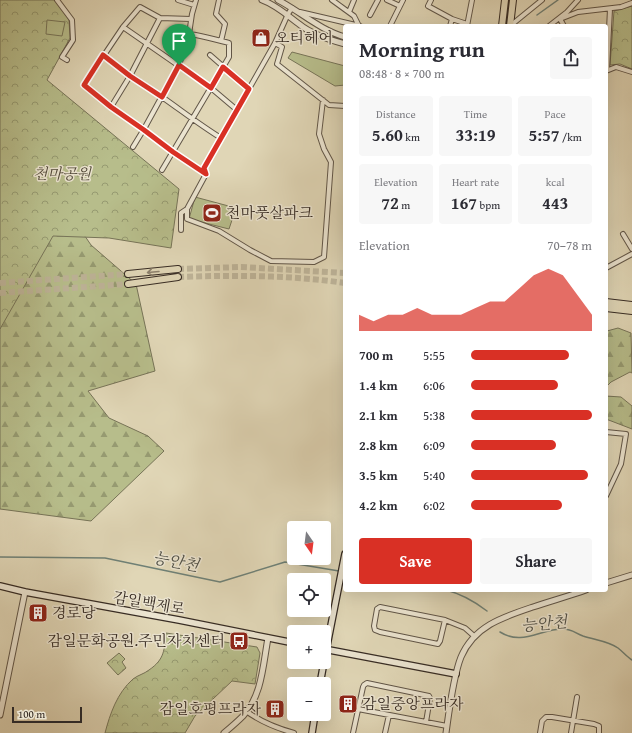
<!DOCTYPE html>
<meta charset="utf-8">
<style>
:root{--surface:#fff;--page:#f7f7f7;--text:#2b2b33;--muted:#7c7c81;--accent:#d93025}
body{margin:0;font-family:"Gentium Book Plus","Noto Serif KR",serif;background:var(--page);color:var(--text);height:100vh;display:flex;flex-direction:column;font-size:15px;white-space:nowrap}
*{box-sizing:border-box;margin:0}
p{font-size:13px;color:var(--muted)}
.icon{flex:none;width:22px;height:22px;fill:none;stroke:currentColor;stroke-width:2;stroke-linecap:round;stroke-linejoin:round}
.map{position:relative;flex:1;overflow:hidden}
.panel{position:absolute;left:343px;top:24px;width:265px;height:568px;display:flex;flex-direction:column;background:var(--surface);border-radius:4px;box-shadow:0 4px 16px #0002}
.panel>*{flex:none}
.needle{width:26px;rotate:166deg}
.fabs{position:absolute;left:287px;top:521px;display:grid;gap:8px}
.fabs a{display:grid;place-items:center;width:44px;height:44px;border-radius:4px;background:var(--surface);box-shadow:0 4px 16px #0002;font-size:20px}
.scale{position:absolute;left:12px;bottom:10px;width:70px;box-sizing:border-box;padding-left:4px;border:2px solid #372c24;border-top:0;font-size:11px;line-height:14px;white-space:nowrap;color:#372c24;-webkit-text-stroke:3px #ebe4d0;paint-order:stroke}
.pin{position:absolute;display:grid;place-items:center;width:34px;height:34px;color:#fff;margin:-41px -17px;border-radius:50% 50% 50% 0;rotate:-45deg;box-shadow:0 0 4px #0007}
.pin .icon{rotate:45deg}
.round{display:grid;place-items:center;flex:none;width:42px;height:42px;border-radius:4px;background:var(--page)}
.head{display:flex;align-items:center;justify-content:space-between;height:68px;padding:0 16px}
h1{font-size:22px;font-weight:700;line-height:30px}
.stats{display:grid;grid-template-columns:repeat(3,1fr);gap:6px;height:68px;padding:4px 16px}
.stats div{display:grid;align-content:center;border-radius:4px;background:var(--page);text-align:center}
.stats b{font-size:17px;font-weight:700}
.stats small{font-size:11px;font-weight:400}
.stats p{font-size:11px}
.chart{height:112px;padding:8px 16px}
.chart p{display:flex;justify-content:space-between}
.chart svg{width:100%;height:72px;margin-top:4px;fill:var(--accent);opacity:.7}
.primary-button{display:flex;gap:8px;margin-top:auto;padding:8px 16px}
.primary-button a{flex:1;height:46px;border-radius:4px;background:var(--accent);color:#fff;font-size:16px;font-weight:700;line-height:46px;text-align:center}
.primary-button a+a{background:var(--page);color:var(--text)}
ul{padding:0 16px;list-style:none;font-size:13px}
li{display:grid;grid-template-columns:64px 48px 1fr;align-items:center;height:30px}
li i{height:10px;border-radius:5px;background:var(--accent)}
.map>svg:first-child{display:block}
.forest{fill:url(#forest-firs);stroke:#777458}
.park{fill:url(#park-crowns);stroke:#777458}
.pitch{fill:#b7bd8b;stroke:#777458}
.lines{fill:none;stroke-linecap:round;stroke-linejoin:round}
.stream{stroke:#6f8177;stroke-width:1.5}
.primary-tunnel{stroke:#beb499;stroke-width:6;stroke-dasharray:6 3;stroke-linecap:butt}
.minor-casing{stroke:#615648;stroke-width:6}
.tertiary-casing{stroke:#615648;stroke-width:7}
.secondary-casing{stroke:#372c24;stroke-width:8}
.primary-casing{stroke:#372c24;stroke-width:8}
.minor{stroke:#ebe4d0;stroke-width:4}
.tertiary{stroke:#ebe4d0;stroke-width:5}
.secondary{stroke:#ebe4d0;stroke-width:5.5}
.primary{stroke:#e0d6b6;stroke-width:6}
.oneway{stroke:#8c816d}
.route-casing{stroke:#fff;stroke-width:8}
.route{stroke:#d93025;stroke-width:5}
.labels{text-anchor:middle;stroke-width:3;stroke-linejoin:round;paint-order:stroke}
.poi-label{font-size:15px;fill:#372c24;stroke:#ebe4d0;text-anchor:start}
.park-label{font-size:15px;font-style:italic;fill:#514939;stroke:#ebe4d0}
.street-label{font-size:15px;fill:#372c24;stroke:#ebe4d0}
.water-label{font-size:16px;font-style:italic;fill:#4e4f46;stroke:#ebe4d0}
</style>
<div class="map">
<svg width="632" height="733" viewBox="0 0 632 733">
<defs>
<pattern id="forest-firs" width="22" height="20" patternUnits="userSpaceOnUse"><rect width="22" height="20" fill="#b7bd8b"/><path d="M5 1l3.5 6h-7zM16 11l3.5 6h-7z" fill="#969a71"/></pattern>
<pattern id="park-crowns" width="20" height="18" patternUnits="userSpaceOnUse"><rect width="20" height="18" fill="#b7bd8b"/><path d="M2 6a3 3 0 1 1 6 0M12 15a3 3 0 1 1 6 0" fill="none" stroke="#969a71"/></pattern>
</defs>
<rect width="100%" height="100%" fill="#e0d6b6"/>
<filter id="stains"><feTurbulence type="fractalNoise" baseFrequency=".005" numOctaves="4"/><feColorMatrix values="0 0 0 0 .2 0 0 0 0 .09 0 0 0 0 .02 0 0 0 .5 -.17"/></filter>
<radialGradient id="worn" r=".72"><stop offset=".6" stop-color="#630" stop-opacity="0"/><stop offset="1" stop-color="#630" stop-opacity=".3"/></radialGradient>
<path class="forest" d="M0,0L44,176L91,245L136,284L155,371L88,391L109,418L148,436L164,451L91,521L0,509Z
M618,328L631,333L632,373L630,372L611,382L606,387V337L607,331Z
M606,396L621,397L632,406V429L606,419Z"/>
<path class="park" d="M0,0H56L69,20L70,38L47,80L179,189L171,248L109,238L53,236L0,329Z
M632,6V69L620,64L610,65L614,11Z
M166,633L257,647L260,653L255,684L232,681L195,716L185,733H105C110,714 117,693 133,679C138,675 144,674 149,670C165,659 164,650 166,633Z
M119,653L125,659L122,662L126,668L118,675L107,663Z"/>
<path class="pitch" d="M47,20L65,22L62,36L46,34Z
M292,52L345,66V85L335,86L288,58Z
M195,197L236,208L229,229L189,219Z"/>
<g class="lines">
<path class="stream" d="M537,15L558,0
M0,557L105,558L220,582L285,562L339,571
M446,590C462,594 474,601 487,611
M500,632C522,646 540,629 563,629C572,629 575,633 583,636C595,640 608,641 618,648C623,652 627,657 632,660"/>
<path class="primary-tunnel" d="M178,269L241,267L345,273
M178,277C235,275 289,275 345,283
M0,283L128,274
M0,293L128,284"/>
<defs>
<path id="minor" d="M57,0L72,20L73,40L62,57L67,60
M178,0L194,5
M219,0L216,14L225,24L221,41
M332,0L354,16L359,26
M387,0L400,6
M431,0L428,6L452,19L467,24
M300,12L360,26
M349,12L354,0
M370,15L378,0
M191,19L160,18L140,7L123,27L84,85L111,107L144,129L173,152L206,174
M560,19L578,12L621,7L632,3
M560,19L564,26
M390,26L403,0
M450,26L452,19
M467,26L472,0
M510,26L542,0
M549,26L567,12L578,0
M123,27L211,88L237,110
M275,43L282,47L277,64L329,105L345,106
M103,55C122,70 142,83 162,97C182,111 200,125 221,138
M210,55L249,89
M607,70L610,9
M606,71L616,67L632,72
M111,107L130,76L160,18
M133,147L144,129L179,65L189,34L192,14L196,0
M162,170L229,57V43C217,40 183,30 173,33
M187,209V219L219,231L250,250L271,261L314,262L324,257L331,162L324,149L319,134L323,100
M181,230V213L187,209L206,174L204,168L275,43L288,14L292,8
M623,234L632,249
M606,268L632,254
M606,432L626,434L621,464L606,496
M380,607L445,620L440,641L438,644L380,632L375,630L374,626L377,609Z
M445,620L465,628L474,636
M358,709L447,726
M246,711C261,722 276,728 294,733
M353,733L363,687L364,685L367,683L429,696L430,698L426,722
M385,733L389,715
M540,733L542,721L546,717H552L594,724L599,726V733
M571,733L577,697"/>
<path id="tertiary" d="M262,0C276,5 287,15 299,24C311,34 330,40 345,44
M278,0C301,12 320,30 345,37
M606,583L632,575
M0,715L25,592
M224,733C230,728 237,722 243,716C262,696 263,665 268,638
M446,733C449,712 453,677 461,657C474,626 503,617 533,607C551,601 569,596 586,590"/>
<path id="secondary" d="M0,586L25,592L179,620L294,643
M324,649L456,674
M324,661L345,554
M320,684L324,662
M312,733L315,714"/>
<path id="primary" d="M502,26L505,0
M510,26L513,0
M128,274L178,269
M128,284L178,277
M606,302L632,305
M606,308L632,311"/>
</defs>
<use href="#minor" class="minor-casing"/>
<use href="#tertiary" class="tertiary-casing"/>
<use href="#secondary" class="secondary-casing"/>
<use href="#primary" class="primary-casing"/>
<use href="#minor" class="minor"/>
<use href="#tertiary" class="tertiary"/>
<use href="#secondary" class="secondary"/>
<use href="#primary" class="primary"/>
</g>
<defs><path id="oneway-shaft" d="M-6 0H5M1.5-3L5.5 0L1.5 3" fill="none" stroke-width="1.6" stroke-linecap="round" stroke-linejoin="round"/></defs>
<use class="oneway" href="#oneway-shaft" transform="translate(153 272) rotate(175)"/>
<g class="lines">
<defs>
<path id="route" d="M103,55L130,76L162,97L179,65L211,88L223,67L249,89L204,168L206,174L173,152L144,130L111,107L84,85Z"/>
</defs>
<use href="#route" class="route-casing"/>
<use href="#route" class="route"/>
</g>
<defs>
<symbol id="shop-square" viewBox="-11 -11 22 22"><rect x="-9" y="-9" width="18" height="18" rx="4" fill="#8f2418" stroke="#ebe4d0"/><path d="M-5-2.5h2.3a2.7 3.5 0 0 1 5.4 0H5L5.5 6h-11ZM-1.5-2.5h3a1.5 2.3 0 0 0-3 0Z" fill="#fff"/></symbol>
<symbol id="stadium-square" viewBox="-11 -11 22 22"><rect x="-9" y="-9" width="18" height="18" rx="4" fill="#8f2418" stroke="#ebe4d0"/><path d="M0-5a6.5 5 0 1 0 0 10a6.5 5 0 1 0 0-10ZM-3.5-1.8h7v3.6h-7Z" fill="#fff"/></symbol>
<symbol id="building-square" viewBox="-11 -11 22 22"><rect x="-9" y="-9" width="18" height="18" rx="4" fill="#8f2418" stroke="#ebe4d0"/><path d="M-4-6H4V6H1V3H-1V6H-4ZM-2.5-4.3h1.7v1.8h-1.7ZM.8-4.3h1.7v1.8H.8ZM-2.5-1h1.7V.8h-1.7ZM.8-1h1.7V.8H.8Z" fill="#fff"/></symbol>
<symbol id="bus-square" viewBox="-11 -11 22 22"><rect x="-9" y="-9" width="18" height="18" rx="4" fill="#8f2418" stroke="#ebe4d0"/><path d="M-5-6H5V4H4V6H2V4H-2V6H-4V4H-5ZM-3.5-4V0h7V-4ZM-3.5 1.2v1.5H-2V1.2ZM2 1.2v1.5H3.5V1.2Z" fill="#fff"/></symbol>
</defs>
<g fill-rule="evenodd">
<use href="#shop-square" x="250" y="27" width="22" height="22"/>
<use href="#stadium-square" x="201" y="202" width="22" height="22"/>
<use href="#building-square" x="27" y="602" width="22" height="22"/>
<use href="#bus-square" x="228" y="630" width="22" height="22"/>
<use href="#building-square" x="337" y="693" width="22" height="22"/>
<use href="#building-square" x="264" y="698" width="22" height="22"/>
</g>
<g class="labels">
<g class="poi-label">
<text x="275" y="43">오티헤어</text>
<text x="226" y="218">천마풋살파크</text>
<text x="52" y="618">경로당</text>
<text x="225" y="646" text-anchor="end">감일문화공원.주민자치센터</text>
<text x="362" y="709">감일중앙프라자</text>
<text x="261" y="714" text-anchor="end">감일호평프라자</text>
</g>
<g class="park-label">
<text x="62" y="179">천마공원</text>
</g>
<g class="street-label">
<text transform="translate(149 603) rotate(10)" y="5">감일백제로</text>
</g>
<g class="water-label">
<text transform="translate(176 561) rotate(11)" y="6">능안천</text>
<text transform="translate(544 623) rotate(-5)" y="6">능안천</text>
</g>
</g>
<rect width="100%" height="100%" filter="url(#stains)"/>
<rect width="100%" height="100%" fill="url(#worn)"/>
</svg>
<div class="fabs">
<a><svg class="needle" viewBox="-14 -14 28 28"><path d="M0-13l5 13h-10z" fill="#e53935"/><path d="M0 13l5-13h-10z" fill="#7c7c81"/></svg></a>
<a><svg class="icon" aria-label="locate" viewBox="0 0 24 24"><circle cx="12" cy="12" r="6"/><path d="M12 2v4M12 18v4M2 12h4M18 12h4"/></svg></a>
<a>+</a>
<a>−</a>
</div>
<div class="scale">100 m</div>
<div class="pin" style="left:179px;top:65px;background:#1e9e55"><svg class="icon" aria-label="arrive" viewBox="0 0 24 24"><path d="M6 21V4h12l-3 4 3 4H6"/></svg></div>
<section class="panel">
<div class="head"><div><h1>Morning run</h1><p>08:48 · 8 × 700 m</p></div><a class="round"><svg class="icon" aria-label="share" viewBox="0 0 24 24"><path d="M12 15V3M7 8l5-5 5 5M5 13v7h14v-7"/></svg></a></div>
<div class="stats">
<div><p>Distance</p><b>5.60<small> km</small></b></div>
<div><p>Time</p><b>33:19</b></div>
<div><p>Pace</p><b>5:57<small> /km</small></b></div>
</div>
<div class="stats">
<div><p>Elevation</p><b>72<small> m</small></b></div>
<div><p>Heart rate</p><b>167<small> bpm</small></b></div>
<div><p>kcal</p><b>443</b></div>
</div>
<div class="chart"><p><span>Elevation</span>70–78 m</p>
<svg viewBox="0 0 160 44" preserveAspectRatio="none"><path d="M0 44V34L10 38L20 34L30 34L40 30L50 34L60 34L70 34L80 30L90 26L100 26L110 18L120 10L130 6L140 10L150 22L160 34V44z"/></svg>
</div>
<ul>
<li><b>700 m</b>5:55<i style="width:81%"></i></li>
<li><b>1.4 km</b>6:06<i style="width:72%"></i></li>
<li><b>2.1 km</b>5:38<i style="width:100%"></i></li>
<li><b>2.8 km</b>6:09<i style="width:70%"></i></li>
<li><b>3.5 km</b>5:40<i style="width:97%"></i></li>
<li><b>4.2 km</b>6:02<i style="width:75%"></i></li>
</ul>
<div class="primary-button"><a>Save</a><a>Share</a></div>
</section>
</div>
